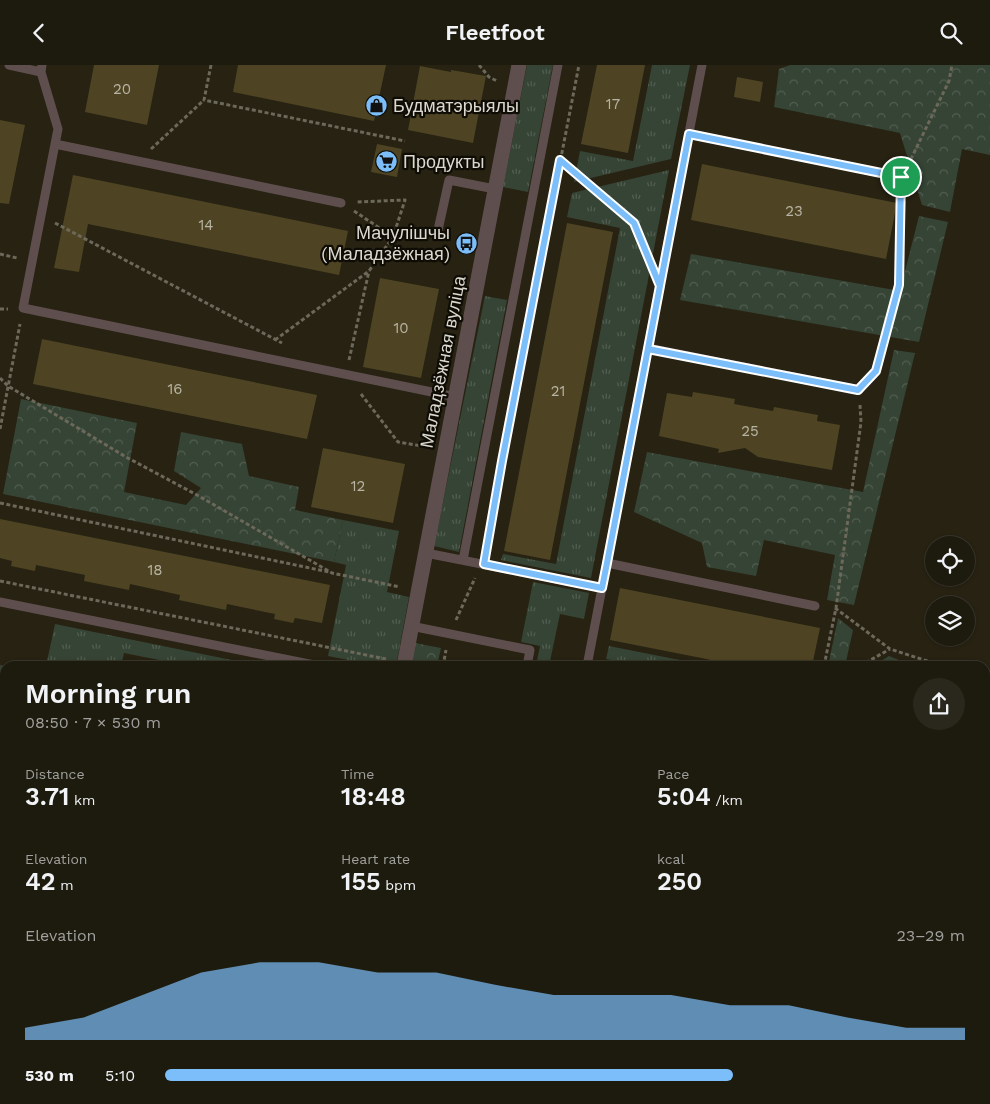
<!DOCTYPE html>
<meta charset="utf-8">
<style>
:root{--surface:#1d1a0e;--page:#2a271c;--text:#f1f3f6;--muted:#a0a19e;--line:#3b382e;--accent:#7cbef9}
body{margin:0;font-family:"Work Sans",sans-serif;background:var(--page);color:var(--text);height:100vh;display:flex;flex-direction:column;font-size:19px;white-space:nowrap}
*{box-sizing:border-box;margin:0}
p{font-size:16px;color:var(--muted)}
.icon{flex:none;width:28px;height:28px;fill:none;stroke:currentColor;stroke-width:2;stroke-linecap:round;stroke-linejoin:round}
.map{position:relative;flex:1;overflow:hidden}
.panel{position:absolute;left:0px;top:596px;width:990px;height:444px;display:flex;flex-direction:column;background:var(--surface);border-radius:15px 15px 0 0;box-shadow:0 1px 4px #0004,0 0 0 1px var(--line)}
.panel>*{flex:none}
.tools{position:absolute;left:925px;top:471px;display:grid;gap:10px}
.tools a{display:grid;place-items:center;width:50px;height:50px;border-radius:50%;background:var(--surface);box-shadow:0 1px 4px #0004,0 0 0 1px var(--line);font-size:25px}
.pin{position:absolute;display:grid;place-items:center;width:42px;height:42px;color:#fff;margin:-21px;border:2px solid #fff;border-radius:50%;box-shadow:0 1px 5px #0007}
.round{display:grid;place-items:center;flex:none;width:52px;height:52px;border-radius:26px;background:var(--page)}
.headline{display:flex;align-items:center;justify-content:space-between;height:85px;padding:0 25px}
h1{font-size:28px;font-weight:600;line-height:38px}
.stats{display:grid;grid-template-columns:repeat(3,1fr);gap:8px;height:85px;padding:5px 25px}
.stats div{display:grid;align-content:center}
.stats b{font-size:25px;font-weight:600}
.stats small{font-size:14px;font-weight:400}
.stats p{font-size:14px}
.chart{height:140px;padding:10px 25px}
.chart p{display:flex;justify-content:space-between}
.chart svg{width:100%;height:90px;margin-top:5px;fill:var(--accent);opacity:.7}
ul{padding:0 25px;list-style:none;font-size:16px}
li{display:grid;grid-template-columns:80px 60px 1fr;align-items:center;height:38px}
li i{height:12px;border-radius:6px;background:var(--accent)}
header{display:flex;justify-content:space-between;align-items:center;height:65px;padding:0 25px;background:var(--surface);font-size:22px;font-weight:600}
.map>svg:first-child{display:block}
.grass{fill:url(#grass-tufts)}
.forest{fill:url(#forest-crowns)}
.building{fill:#4e4423}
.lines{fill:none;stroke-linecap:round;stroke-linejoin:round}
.path{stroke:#6c685a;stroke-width:3;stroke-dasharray:4 2.5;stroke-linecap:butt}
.lane{stroke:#5f4e4e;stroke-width:9}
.street{stroke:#5f4e4e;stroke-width:15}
.route-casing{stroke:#fff;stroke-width:10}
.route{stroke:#7cbef9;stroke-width:6}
.labels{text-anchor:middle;stroke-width:4.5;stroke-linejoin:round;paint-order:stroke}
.number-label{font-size:15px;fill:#b8b4a4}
.poi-label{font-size:18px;fill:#dcd9cf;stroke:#0e0c05;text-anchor:start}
.street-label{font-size:18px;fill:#dcd9cf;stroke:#0e0c05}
</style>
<header><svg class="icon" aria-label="back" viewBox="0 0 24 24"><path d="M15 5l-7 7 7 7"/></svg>Fleetfoot<svg class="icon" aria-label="search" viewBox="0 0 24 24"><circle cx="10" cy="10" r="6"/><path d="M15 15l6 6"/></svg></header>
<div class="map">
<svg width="990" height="1039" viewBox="0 0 990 1039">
<defs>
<pattern id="grass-tufts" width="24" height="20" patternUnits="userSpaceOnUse" patternTransform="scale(1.25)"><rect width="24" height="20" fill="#354435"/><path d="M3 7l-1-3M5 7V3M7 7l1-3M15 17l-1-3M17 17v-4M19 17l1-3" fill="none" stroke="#525e51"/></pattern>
<pattern id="forest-crowns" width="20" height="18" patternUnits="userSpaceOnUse" patternTransform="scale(1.25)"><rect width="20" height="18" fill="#354435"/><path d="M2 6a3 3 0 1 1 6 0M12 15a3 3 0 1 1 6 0" fill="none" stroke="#525e51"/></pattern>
</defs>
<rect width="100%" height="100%" fill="#272212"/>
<path class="grass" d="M527,0H553L528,127L503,122Z
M652,0H690L671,94L574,117L580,86L633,96Z
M669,105L591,513L501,495L503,489L556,499L620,163L567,152L572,128Z
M485,231L507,235L459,487L434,481Z
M343,455L399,466L387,527L409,532L396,601H379L328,591L346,500L334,497Z
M533,517L589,528L584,554L560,549L549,601H536L540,581L521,577Z
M55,559L261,601H190L124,588L121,601H46Z
M609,581L710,601H642L606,594Z
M0,600L5,601V656L0,644Z"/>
<path class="forest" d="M790,0H990V90L962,84L950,147L922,140L900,68L774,42L779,4Z
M919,151L948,157L919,277L680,235L691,189L900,226Z
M894,285L915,288L854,540L827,535L835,490L764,475L756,511L707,502L702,478L634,447L647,387L863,427Z
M21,334L137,358L124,427L186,440L201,423L174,406L181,367L242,379L249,411L299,422L295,445L343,455L334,497L3,429Z
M838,553L853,565L845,601H828Z
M415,578L441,583L437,601H411Z
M889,591L914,601H873Z
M0,933L5,934V1035H65L64,1039H0Z
M85,1035H154L153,1039H84Z
M328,1035H371V1039H327Z"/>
<path class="building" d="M94,0H159L147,60L85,47Z
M238,0H386L374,56L233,27Z
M597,0H645L628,88L581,79Z
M420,1L451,7V5L486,11L473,78L408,65Z
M737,12L763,17L760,37L734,32Z
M0,55L25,60L9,139L0,138Z
M377,79L402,84L397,112L371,107Z
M702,99L897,138L886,194L691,155Z
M73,110L348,166L339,210L88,159L79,207L54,203Z
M567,158L613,167L550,495L504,486Z
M380,213L439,224L421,313L363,302Z
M42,274L317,330L307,374L33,319Z
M693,327L735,334L734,339L773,346L774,342L818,350L817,356L840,360L832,405L758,392L745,383L718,388L719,384L659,371L667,328L692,332Z
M323,383L405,399L393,458L311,442Z
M0,454L330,520L322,558L295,553L293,558L274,554L275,549L227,539L226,545L179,535L180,530L130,519L129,525L84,516L85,510L36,500L35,506L11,501L12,496L0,493Z
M620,523L820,563L812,601H742L610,575Z"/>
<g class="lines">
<path class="path" d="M211,0L204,35L405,76
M479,0L489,12L497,16
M151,84L204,35
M561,96L635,157L649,192
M908,100L949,16L952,0
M354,146L393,172
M55,158L282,278
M0,189L17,193
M0,244H8
M275,275L369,206L393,172L405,135L356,137
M349,295L369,206
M0,313L8,321L126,392L197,430L332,508L400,522
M868,315L876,306L899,220L901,127
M361,329L398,377L428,382
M0,364L20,259
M0,438L329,507
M487,485L502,396L579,0
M0,516L386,594
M835,543L890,584L943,601
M456,555L475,513
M604,597L623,601
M443,601L446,585
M824,601L836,543L861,357L860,340
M860,601L890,584
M985,615L990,617
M0,670L1,671L5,672
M293,1039L294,1035
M360,1039V1035
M808,1039L809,1035"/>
<path class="lane" d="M9,0L41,7L42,0
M41,7L58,64L55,79L341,138
M689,69L901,112
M55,79L23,243L456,332
M438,165L449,115L495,124
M648,283L859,325
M426,488L602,523L587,601
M463,495L558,0
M607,498L815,541
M602,523L702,0
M0,537L319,601
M411,561L530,585L527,601
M0,759L5,760
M75,1039L76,1035
M170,1039L171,1035
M688,1039L689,1035"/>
<path class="street" d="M404,601L519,0
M320,1039V1035"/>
</g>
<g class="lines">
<defs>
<path id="route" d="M901,112L689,69L607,498L602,523L484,499L502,396L560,95L634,158L660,221L648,284L858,325L876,306L899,220L901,112"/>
</defs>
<use href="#route" class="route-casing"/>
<use href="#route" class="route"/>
</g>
<defs>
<symbol id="shop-disc" viewBox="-11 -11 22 22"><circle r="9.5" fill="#7cbef9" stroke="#0e0c05"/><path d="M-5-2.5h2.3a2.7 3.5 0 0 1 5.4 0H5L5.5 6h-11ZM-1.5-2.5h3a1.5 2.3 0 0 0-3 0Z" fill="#111"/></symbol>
<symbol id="supermarket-disc" viewBox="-11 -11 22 22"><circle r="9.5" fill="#7cbef9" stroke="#0e0c05"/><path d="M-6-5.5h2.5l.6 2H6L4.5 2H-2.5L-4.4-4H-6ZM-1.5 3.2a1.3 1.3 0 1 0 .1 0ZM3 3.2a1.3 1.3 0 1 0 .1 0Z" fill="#111"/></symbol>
<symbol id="bus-disc" viewBox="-11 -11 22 22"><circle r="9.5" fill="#7cbef9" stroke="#0e0c05"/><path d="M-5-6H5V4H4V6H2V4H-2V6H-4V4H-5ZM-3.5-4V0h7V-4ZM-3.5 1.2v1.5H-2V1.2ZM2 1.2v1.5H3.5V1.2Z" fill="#111"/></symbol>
</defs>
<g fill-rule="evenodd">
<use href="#shop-disc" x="364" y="28" width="25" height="25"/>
<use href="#supermarket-disc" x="374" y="84" width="25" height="25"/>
<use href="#bus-disc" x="454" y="166" width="25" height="25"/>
</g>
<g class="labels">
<g class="number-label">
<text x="122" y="29">20</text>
<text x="613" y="44">17</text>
<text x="794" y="151">23</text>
<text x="206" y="165">14</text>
<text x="401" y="268">10</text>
<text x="175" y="329">16</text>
<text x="558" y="331">21</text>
<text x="750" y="371">25</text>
<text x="358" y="426">12</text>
<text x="155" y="510">18</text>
</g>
<g class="poi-label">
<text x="393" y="47">Будматэрыялы</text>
<text x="403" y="103">Продукты</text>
<text x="450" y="174" text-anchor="end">Мачулішчы<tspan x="450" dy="21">(Маладзёжная)</tspan></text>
</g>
<g class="street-label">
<text transform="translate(443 297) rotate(-79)" y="6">Маладзёжная вуліца</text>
</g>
</g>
</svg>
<div class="tools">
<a><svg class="icon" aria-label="locate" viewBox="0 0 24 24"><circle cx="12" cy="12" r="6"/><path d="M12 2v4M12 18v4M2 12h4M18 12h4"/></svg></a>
<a><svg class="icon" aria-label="layers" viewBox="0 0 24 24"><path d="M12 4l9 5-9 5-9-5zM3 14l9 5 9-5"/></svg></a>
</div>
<div class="pin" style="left:901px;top:112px;background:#1e9e55"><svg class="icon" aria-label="arrive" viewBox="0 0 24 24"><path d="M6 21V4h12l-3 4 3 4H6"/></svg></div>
<section class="panel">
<div class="headline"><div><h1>Morning run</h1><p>08:50 · 7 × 530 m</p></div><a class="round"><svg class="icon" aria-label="share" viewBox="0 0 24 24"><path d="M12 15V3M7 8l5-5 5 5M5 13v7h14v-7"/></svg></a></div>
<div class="stats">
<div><p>Distance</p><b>3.71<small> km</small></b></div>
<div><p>Time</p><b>18:48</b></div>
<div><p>Pace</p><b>5:04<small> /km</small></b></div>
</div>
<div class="stats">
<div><p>Elevation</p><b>42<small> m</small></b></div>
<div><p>Heart rate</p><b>155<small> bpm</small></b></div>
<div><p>kcal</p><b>250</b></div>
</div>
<div class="chart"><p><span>Elevation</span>23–29 m</p>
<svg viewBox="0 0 160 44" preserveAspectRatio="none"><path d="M0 44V38L10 33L20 22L30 11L40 6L50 6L60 11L70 11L80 17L90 22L100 22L110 22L120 27L130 27L140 33L150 38L160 38V44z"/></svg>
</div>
<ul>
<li><b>530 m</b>5:10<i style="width:71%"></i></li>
</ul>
</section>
</div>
